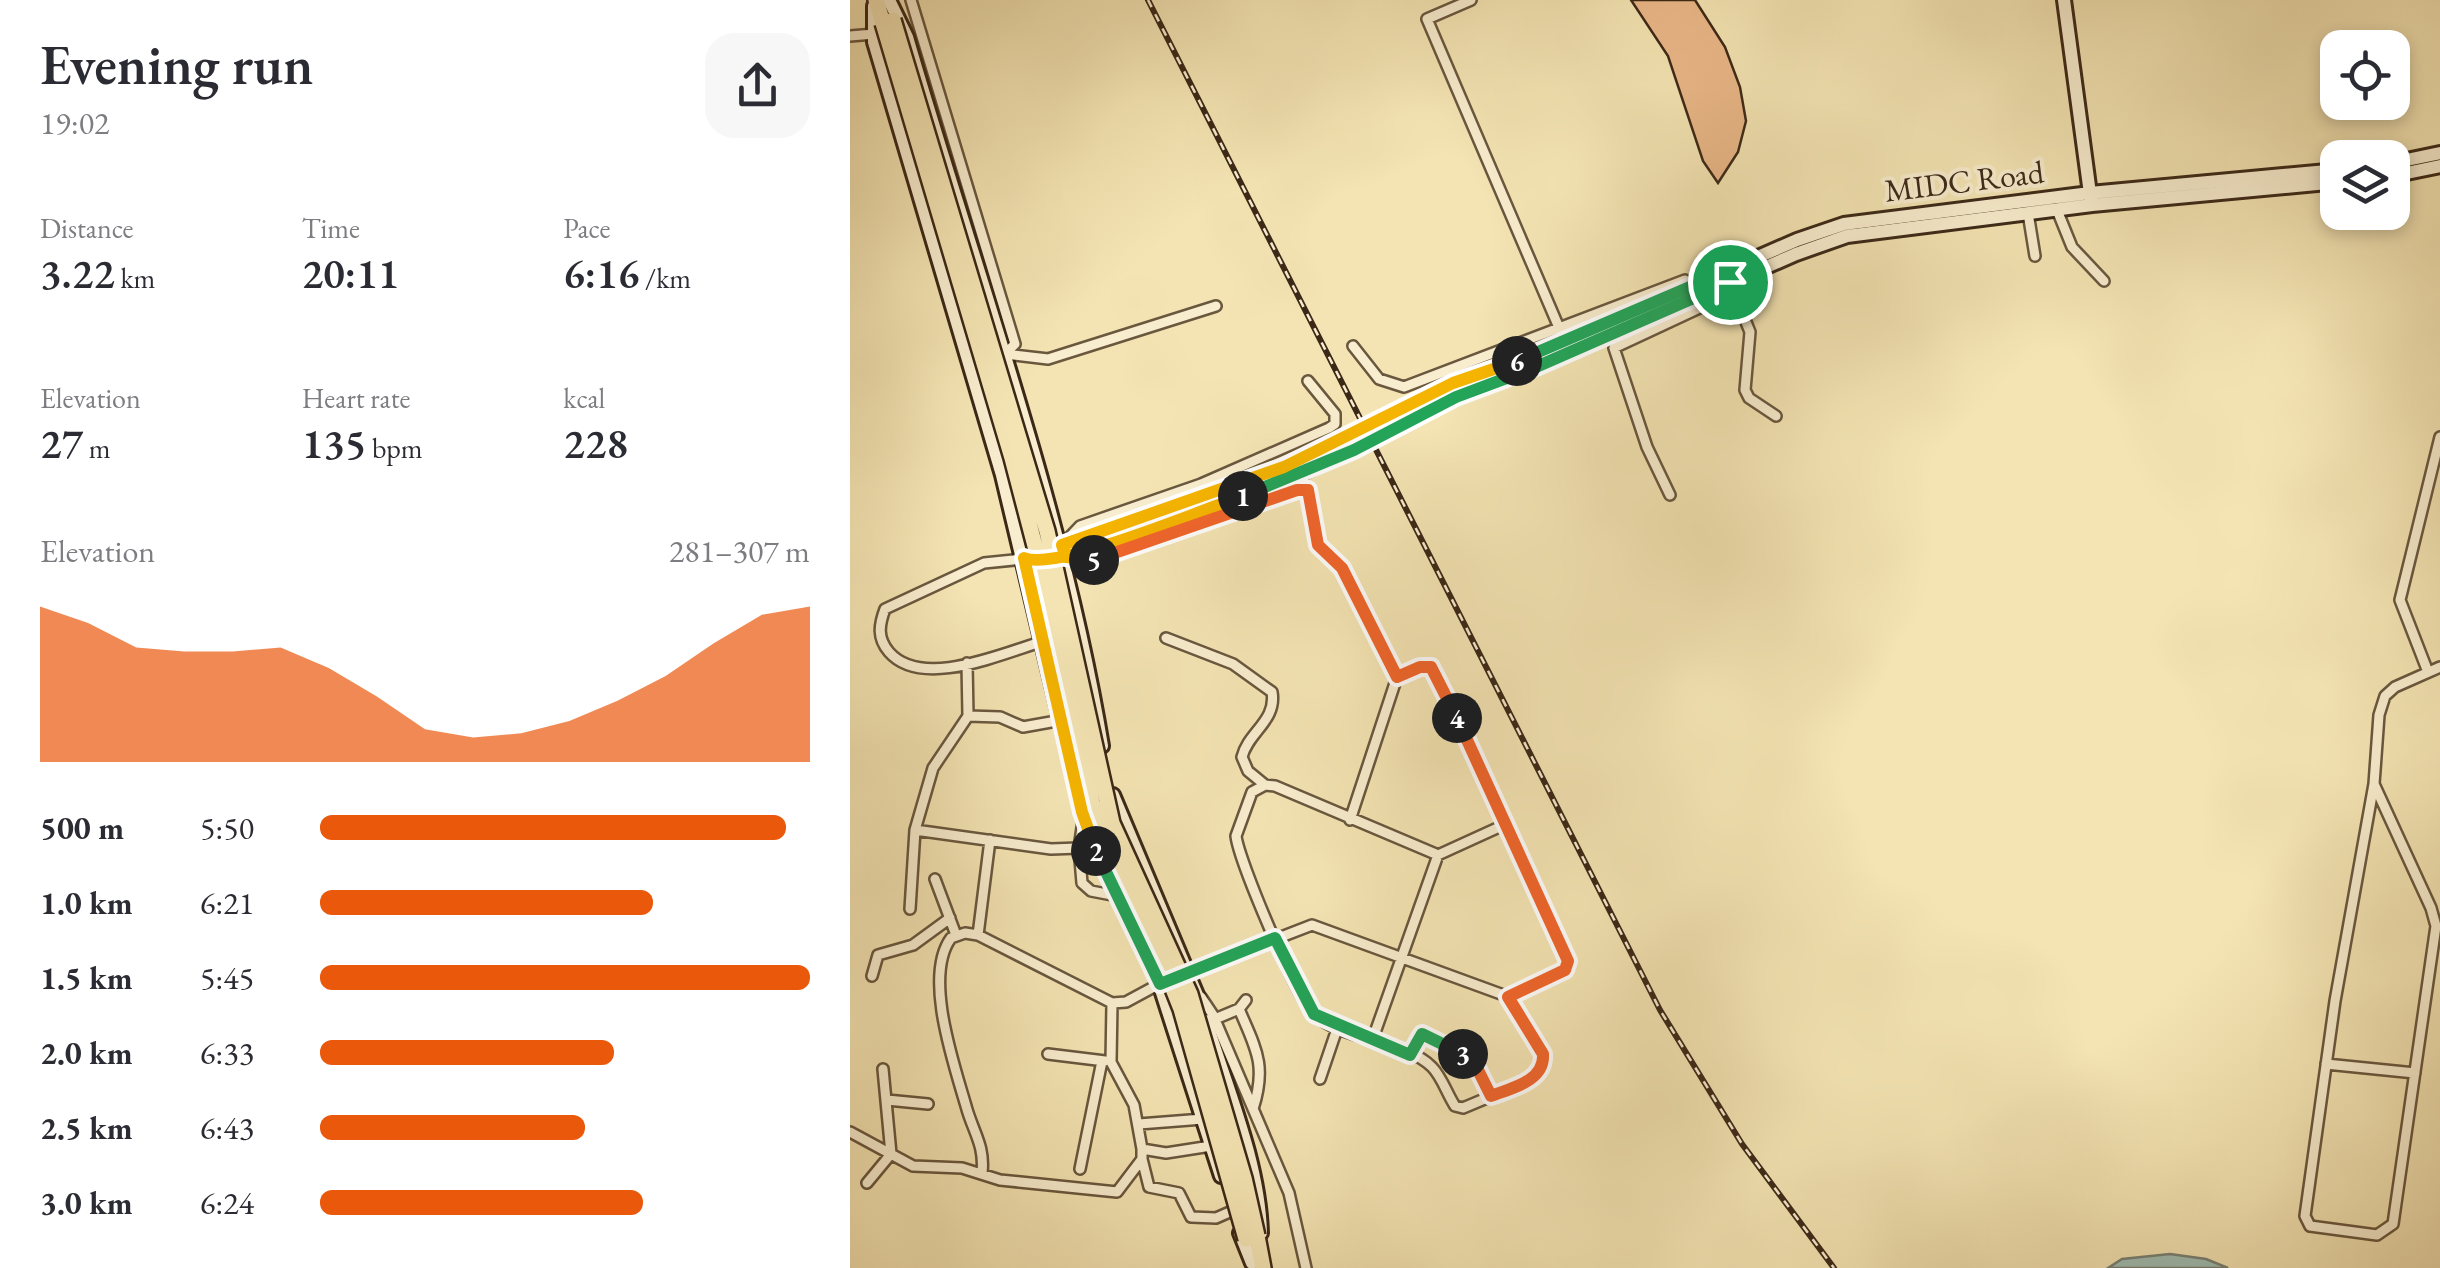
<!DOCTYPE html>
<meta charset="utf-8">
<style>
:root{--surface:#fff;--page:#f7f7f7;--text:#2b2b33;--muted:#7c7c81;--accent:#ea580c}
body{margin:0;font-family:"EB Garamond",serif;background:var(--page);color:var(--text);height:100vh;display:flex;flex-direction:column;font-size:38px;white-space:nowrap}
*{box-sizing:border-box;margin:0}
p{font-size:32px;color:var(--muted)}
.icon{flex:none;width:55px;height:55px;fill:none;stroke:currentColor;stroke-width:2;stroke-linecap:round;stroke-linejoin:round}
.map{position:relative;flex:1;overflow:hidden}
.details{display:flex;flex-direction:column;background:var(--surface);width:850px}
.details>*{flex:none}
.tools{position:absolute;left:1470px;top:30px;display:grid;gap:20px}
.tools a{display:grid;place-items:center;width:90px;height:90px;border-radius:20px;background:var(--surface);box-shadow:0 5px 15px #0003;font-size:50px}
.pin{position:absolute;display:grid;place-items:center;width:85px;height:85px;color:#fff;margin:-42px;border:5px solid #fff;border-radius:50%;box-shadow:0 2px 10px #0007}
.km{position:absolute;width:50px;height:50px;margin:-25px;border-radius:50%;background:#222;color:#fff;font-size:28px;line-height:50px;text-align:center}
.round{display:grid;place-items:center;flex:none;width:105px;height:105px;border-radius:30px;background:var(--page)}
.summary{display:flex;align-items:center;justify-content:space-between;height:170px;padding:0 40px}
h1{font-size:55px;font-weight:600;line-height:75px}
.figures{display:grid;grid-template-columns:repeat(3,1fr);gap:15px;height:170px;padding:10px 40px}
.figures div{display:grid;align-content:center}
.figures b{font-size:42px;font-weight:600}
.figures small{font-size:28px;font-weight:400}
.figures p{font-size:28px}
.chart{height:280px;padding:20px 40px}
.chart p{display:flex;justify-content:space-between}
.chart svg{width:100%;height:180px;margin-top:10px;fill:var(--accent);opacity:.7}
ul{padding:0 40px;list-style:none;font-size:32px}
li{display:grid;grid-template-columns:160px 120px 1fr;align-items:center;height:75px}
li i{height:25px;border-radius:12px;background:var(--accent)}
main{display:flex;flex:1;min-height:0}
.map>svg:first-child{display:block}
.water{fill:#9ebdb4;stroke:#768175;stroke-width:2.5}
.building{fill:#eab788;stroke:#3b2817;stroke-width:2.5}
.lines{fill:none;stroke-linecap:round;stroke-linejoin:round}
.street-casing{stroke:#69573e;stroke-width:14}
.secondary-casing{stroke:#3b2817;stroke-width:18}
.highway-casing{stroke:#3b2817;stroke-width:20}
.street{stroke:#f8edce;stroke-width:9}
.secondary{stroke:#f8edce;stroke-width:12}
.highway{stroke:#f4e4b3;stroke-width:15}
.rail-casing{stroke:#3b2817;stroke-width:6}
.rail{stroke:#f8edce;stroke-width:2.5;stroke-dasharray:8;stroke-linecap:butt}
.secondary-bridge-casing{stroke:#3b2817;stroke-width:18;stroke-linecap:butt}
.highway-bridge-casing{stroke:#3b2817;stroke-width:20;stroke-linecap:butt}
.secondary-bridge{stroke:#f8edce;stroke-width:12}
.highway-bridge{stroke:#f4e4b3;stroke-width:15}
.split-1-casing{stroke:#fff;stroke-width:20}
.split-2-casing{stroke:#fff;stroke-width:20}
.split-3-casing{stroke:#fff;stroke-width:20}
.split-4-casing{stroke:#fff;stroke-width:20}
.split-5-casing{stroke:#fff;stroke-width:20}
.split-6-casing{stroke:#fff;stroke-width:20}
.split-7-casing{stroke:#fff;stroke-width:20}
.split-1{stroke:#22a559;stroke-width:12}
.split-2{stroke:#f5b400;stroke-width:12}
.split-3{stroke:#22a559;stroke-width:12}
.split-4{stroke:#f0652b;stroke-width:12}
.split-5{stroke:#f0652b;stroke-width:12}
.split-6{stroke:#f5b400;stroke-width:12}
.split-7{stroke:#22a559;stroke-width:12}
.labels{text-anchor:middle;stroke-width:8;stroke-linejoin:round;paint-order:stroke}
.street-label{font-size:32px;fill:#3b2817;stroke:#f8edce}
</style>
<main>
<section class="details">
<div class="summary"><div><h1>Evening run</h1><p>19:02</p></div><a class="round"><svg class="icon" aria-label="share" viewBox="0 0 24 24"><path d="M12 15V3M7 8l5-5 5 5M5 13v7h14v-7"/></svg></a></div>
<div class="figures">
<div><p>Distance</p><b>3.22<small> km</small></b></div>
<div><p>Time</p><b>20:11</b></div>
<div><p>Pace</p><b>6:16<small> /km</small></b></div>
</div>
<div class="figures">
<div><p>Elevation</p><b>27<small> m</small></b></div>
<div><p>Heart rate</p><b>135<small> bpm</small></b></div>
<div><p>kcal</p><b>228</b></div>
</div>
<div class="chart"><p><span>Elevation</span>281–307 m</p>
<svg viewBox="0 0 160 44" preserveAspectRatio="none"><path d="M0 44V6L10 10L20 16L30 17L40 17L50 16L60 21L70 28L80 36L90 38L100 37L110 34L120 29L130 23L140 15L150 8L160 6V44z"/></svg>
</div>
<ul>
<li><b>500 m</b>5:50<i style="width:95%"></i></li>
<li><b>1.0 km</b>6:21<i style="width:68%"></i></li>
<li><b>1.5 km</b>5:45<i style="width:100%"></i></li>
<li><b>2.0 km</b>6:33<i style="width:60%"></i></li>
<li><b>2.5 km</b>6:43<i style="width:54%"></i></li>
<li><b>3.0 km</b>6:24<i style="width:66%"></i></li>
</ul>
</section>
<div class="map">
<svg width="1590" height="1268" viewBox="0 0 1590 1268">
<rect width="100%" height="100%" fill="#f4e4b3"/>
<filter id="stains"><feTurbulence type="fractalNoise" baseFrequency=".002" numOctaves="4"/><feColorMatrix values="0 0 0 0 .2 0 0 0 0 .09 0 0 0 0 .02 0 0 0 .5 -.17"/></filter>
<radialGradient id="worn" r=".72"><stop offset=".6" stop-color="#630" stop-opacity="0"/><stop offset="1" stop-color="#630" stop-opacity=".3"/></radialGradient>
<path class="water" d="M1320,1254L1356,1259L1378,1268H1258L1272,1259Z"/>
<path class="building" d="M781,0H845L875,47L890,87L896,121L888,152L868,183L853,161L818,56Z"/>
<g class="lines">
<defs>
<path id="street" d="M61,0L165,344L155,354
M621,0L577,19L710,330
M0,36L24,34
M1207,210L1222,247L1254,281
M1178,213L1185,256
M882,287L900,332L895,390L899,398L926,416
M503,346L529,379L554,387L835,280L839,287
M155,354L198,359L366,306
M458,381L485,414V424L479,428L351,484L230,526L212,545L216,557L240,561L447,490H458L468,545L492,568L547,677L500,820
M820,495L797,447L764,348L884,292
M174,559L134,563L35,609C29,625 27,638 39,652C72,690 153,653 194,641
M316,638L383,664L422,692C427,721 398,732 392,757L398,771L415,785
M1578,672L1550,600L1590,437
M118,716L150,717L173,727L212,720
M1524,784L1581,908L1586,926L1543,1224L1527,1235L1460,1226L1455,1216L1485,1001L1524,784L1529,715L1535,696L1545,687L1590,667
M233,821L229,848L232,883L241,891L267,896
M656,824L588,855L425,786L415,785L402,792L386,836C389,861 446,996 463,1013C490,1041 556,1040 582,1067C592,1077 597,1094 605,1106L613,1108L675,1082L691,1070L693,1054L659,997
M65,830L201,849L229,848
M85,879L106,935
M60,909L65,830L83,768L118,716L117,663
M128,935L140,840
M333,975L462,925L659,997L718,966L717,954L585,671L576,666L547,677
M22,976L28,955L63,945L100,918
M351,997L363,1015L439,1193L456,1268
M389,1009C406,1049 417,1065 403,1109
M365,1019L389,1009L396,1000
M522,1041L588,855
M198,1054L255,1061
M560,1055L572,1033C608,1048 624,1062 641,1096
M1476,1064L1565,1073
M470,1079L488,1026
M37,1100L78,1104
M289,1124L353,1119
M0,1132L63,1166L112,1168L150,1180L267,1192L292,1159V1149L284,1105L261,1062L262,1003
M292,1149L316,1153L361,1146
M292,1159L299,1187L329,1193L341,1217L366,1218L382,1211
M230,1169L252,1061
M132,1173C135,1145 123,1132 116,1106C104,1064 73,976 101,938L115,933L128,935L262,1003L276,1002L313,982
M17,1183L41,1154L33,1069"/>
<path id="secondary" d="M39,0L57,37C125,272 212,504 252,746
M1214,0L1241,201
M24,6V42L152,475L232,811L246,852L306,974L371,1176
M1542,163L1590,153
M1542,176L1590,166
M759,322L947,240L994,224L1240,193L1488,170
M765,333L946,254L997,236L1242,205L1488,182
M263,795L350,1002
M356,1021C377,1089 409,1162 411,1233
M390,1233L402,1263"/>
<path id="highway" d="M26,0L33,23
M407,1236L413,1268"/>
</defs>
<use href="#street" class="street-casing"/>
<use href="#secondary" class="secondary-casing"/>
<use href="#highway" class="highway-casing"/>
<use href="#street" class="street"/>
<use href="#secondary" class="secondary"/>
<use href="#highway" class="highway"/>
<defs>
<path id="rail" d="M298,0L810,1010L892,1144L984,1268"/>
</defs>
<use href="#rail" class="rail-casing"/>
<use href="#rail" class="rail"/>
<defs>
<path id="secondary-bridge" d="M228,541L433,467L603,383L681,356L759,322
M231,552L440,479L607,397L765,333"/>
<path id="highway-bridge" d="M43,20L197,531L262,823L340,994L394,1178L407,1236
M33,23L162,458L209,638L242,803L263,860L308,951L331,1009L396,1239"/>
</defs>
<use href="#secondary-bridge" class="secondary-bridge-casing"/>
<use href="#highway-bridge" class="highway-bridge-casing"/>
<use href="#secondary-bridge" class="secondary-bridge"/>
<use href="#highway-bridge" class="highway-bridge"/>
</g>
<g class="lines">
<defs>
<path id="split-1" d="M393,496L504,450L606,397L686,367L880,282"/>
<path id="split-2" d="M246,851L232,812L174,558C209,571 352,510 393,496"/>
<path id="split-3" d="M246,851L310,984L425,938L464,1014L560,1055L572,1034L613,1054"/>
<path id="split-4" d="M607,718L718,961L715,970L658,997L693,1054C695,1081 662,1088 641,1096L625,1064L613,1054"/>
<path id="split-5" d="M244,560L447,490H458L468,545L492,568L547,677L570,667H581L607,718"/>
<path id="split-6" d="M244,560L216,557L212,545L434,467L603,383L667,361"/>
<path id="split-7" d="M667,361L875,272L880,282"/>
</defs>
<use href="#split-1" class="split-1-casing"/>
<use href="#split-2" class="split-2-casing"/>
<use href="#split-3" class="split-3-casing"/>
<use href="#split-4" class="split-4-casing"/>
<use href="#split-5" class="split-5-casing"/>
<use href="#split-6" class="split-6-casing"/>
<use href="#split-7" class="split-7-casing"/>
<use href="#split-1" class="split-1"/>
<use href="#split-2" class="split-2"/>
<use href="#split-3" class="split-3"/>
<use href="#split-4" class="split-4"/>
<use href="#split-5" class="split-5"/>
<use href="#split-6" class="split-6"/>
<use href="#split-7" class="split-7"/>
</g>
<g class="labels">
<g class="street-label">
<text transform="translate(1114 181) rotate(-7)" y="11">MIDC Road</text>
</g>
</g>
<rect width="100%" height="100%" filter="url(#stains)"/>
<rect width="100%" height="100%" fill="url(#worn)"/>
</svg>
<div class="tools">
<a><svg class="icon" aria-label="locate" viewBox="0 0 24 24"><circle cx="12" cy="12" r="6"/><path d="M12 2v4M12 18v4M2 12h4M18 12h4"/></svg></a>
<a><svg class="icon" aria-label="layers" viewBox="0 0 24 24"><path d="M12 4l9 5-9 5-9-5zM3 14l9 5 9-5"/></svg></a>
</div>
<div class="pin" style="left:880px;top:282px;background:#1e9e55"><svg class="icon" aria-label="arrive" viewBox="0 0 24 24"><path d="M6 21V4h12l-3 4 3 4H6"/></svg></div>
<b class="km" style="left:393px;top:496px">1</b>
<b class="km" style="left:246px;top:851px">2</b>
<b class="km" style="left:613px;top:1054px">3</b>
<b class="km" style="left:607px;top:718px">4</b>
<b class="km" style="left:244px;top:560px">5</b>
<b class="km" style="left:667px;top:361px">6</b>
</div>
</main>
